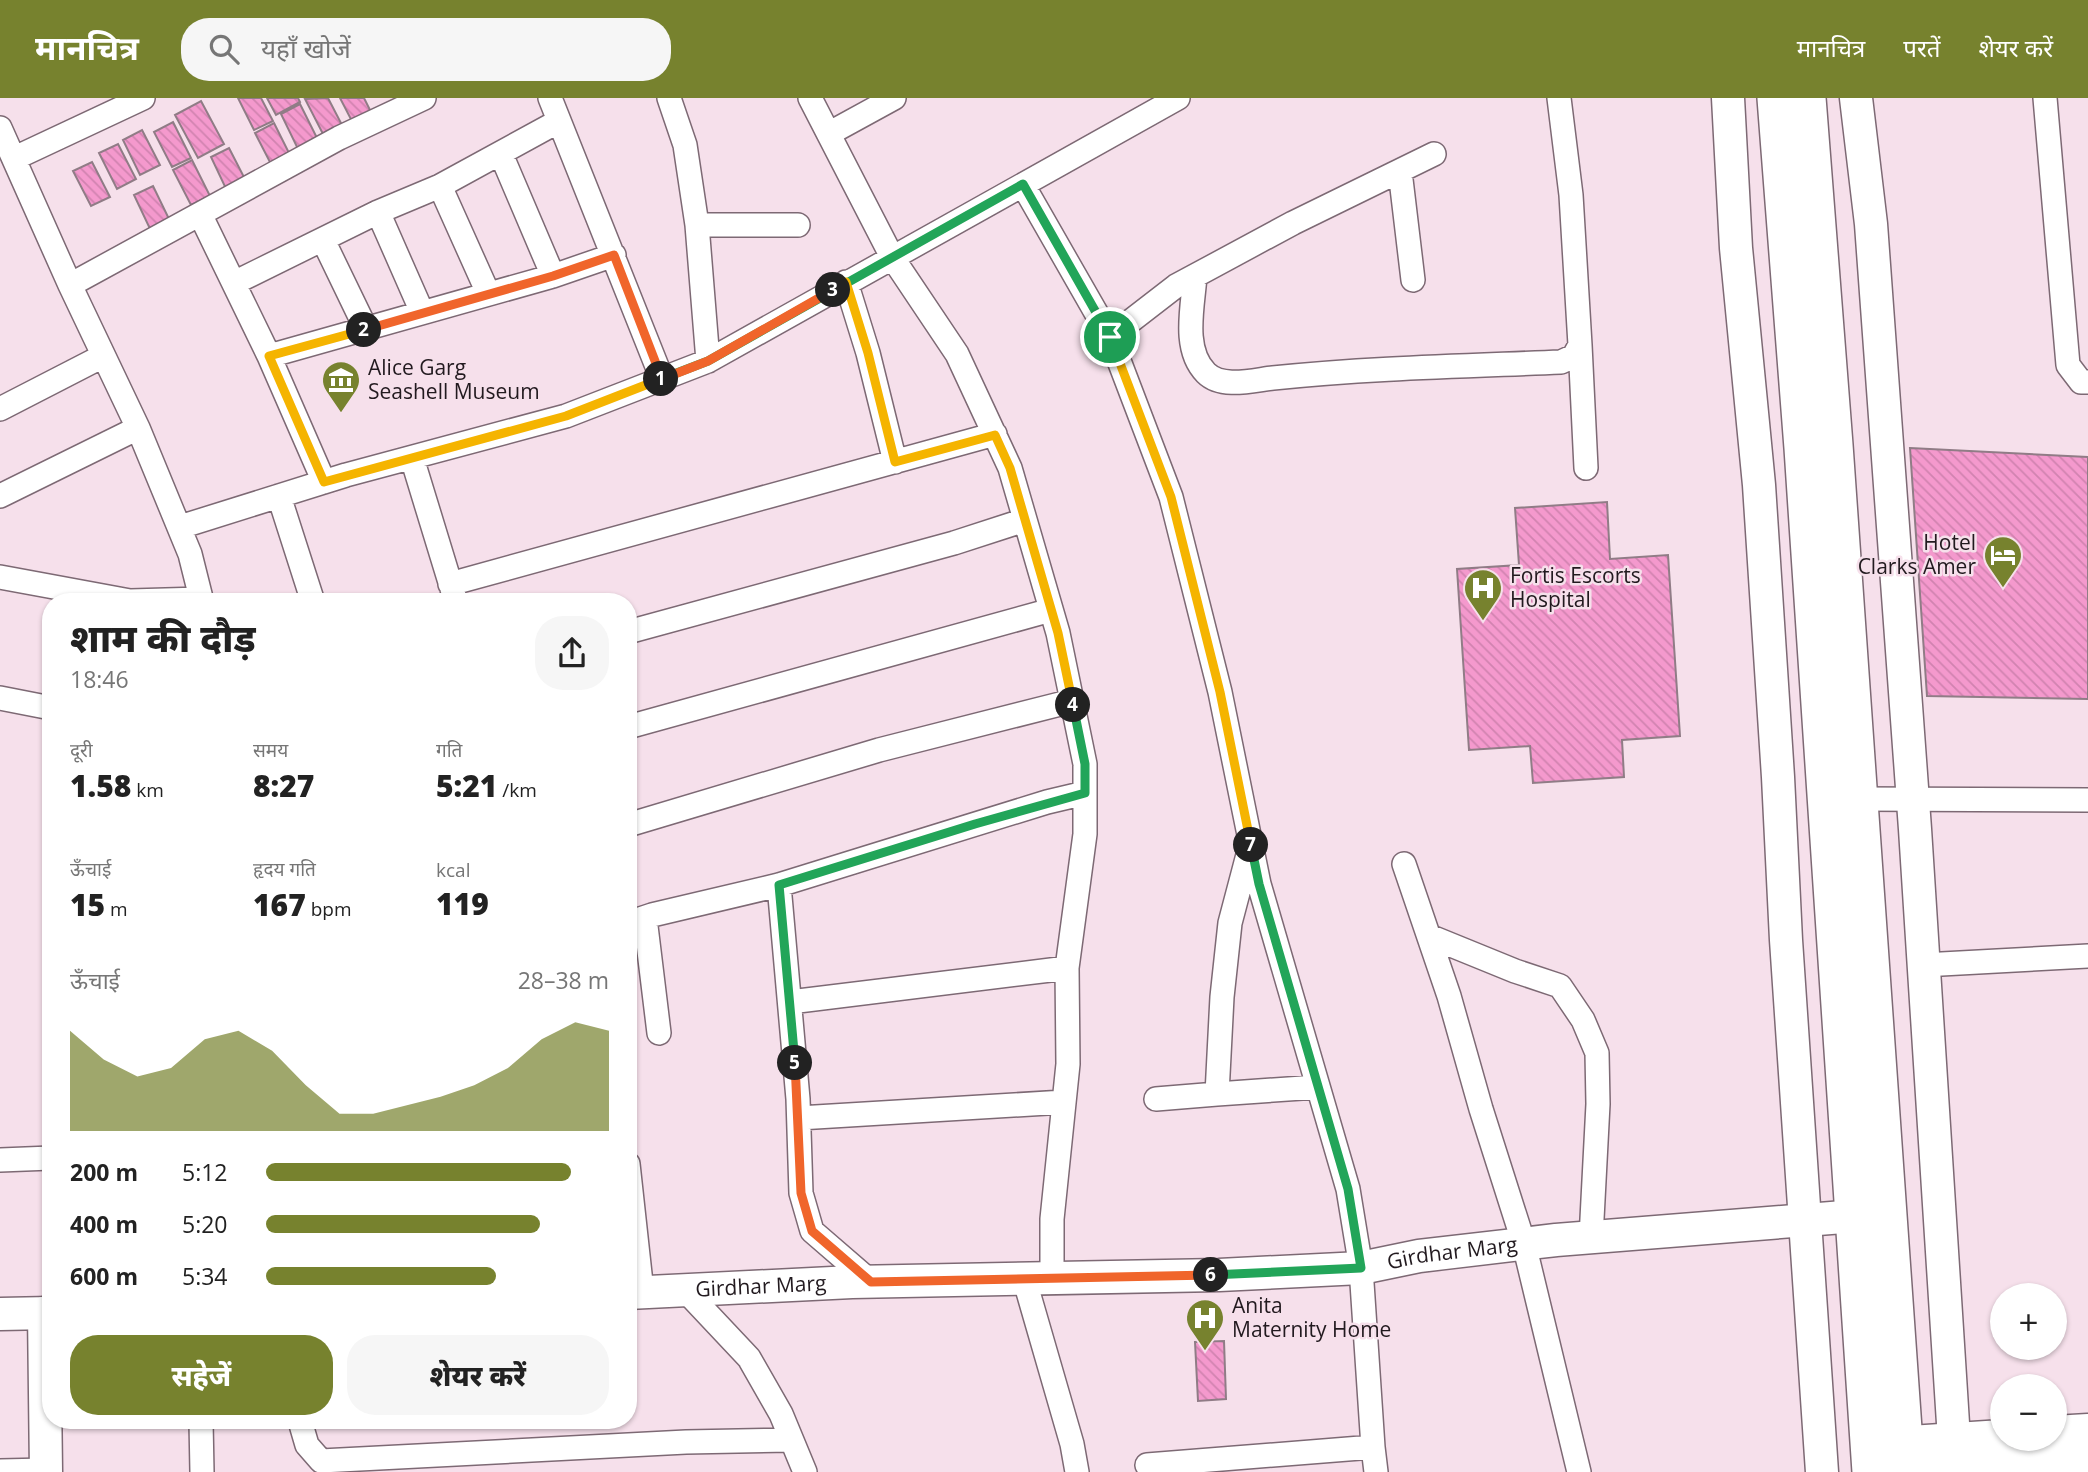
<!DOCTYPE html>
<html lang="hi">
<meta charset="utf-8">
<style>
:root{--surface:#fff;--page:#f6f6f6;--text:#222;--muted:#767676;--accent:#77822e}
body{margin:0;font-family:"Open Sans","Noto Sans Devanagari",sans-serif;background:var(--page);color:var(--text);height:100vh;display:flex;flex-direction:column;font-size:26px;white-space:nowrap}
*{box-sizing:border-box;margin:0}
p{font-size:23px;color:var(--muted)}
.icon{flex:none;width:38px;height:38px;fill:none;stroke:currentColor;stroke-width:2;stroke-linecap:round;stroke-linejoin:round}
.map{position:relative;flex:1;overflow:hidden}
.drawer{position:absolute;left:42px;top:495px;width:595px;height:836px;display:flex;flex-direction:column;background:var(--surface);border-radius:28px;box-shadow:0 2px 5px #0004}
.drawer>*{flex:none}
.tools{position:absolute;left:1990px;top:1185px;display:grid;gap:14px}
.tools a{display:grid;place-items:center;width:77px;height:77px;border-radius:50%;background:var(--surface);box-shadow:0 2px 5px #0004;font-size:35px}
.pin{position:absolute;display:grid;place-items:center;width:60px;height:60px;color:#fff;margin:-30px;border:4px solid #fff;border-radius:50%;box-shadow:0 2px 7px #0007}
.km{position:absolute;width:35px;height:35px;margin:-18px;border-radius:50%;background:#222;color:#fff;font-size:19px;line-height:35px;text-align:center}
.round{display:grid;place-items:center;flex:none;width:74px;height:74px;border-radius:28px;background:var(--page)}
.summary{display:flex;align-items:center;justify-content:space-between;height:119px;padding:0 28px}
h1{font-size:38px;font-weight:800;line-height:52px}
.stats{display:grid;grid-template-columns:repeat(3,1fr);gap:10px;height:119px;padding:7px 28px}
.stats div{display:grid;align-content:center}
.stats b{font-size:30px;font-weight:800}
.stats small{font-size:19px;font-weight:400}
.stats p{font-size:19px}
.chart{height:196px;padding:14px 28px}
.chart p{display:flex;justify-content:space-between}
.chart svg{width:100%;height:126px;margin-top:7px;fill:var(--accent);opacity:.7}
.button{display:flex;gap:14px;margin-top:auto;padding:14px 28px}
.button a{flex:1;height:80px;border-radius:28px;background:var(--accent);color:#fff;font-size:28px;font-weight:800;line-height:80px;text-align:center}
.button a+a{background:var(--page);color:var(--text)}
ul{padding:0 28px;list-style:none;font-size:23px}
li{display:grid;grid-template-columns:112px 84px 1fr;align-items:center;height:52px}
li i{height:18px;border-radius:9px;background:var(--accent)}
header{display:flex;align-items:center;gap:42px;box-sizing:border-box;height:98px;padding:0 35px;background:var(--accent);color:#fff}
header strong{font-size:33px}
nav{display:flex;gap:38px;margin-inline-start:auto;font-size:24px}
.search{width:490px;height:63px;background:var(--page);display:flex;align-items:center;gap:18px;box-sizing:border-box;padding:0 24px;border-radius:28px;color:var(--muted);font-size:26px}
.map>svg:first-child{display:block}
.building{fill:url(#building-back-hatch);stroke:#907c86;stroke-width:2}
.lines{fill:none;stroke-linecap:round;stroke-linejoin:round}
.street-casing{stroke:#7d6974;stroke-width:26}
.secondary-casing{stroke:#7d6974;stroke-width:35}
.primary-casing{stroke:#7d6974;stroke-width:40}
.street{stroke:#fff;stroke-width:23}
.secondary{stroke:#fff;stroke-width:32}
.primary{stroke:#fff;stroke-width:37}
.split-1-casing{stroke:#fff;stroke-width:14}
.split-2-casing{stroke:#fff;stroke-width:14}
.split-3-casing{stroke:#fff;stroke-width:14}
.split-4-casing{stroke:#fff;stroke-width:14}
.split-5-casing{stroke:#fff;stroke-width:14}
.split-6-casing{stroke:#fff;stroke-width:14}
.split-7-casing{stroke:#fff;stroke-width:14}
.split-8-casing{stroke:#fff;stroke-width:14}
.split-1{stroke:#22a559;stroke-width:9}
.split-2{stroke:#f5b400;stroke-width:9}
.split-3{stroke:#f0652b;stroke-width:9}
.split-4{stroke:#f5b400;stroke-width:9}
.split-5{stroke:#22a559;stroke-width:9}
.split-6{stroke:#f0652b;stroke-width:9}
.split-7{stroke:#22a559;stroke-width:9}
.split-8{stroke:#f5b400;stroke-width:9}
.labels{text-anchor:middle;stroke-width:5;stroke-linejoin:round;paint-order:stroke}
.poi-label{font-size:21px;fill:#221a1f;stroke:#f6e0eb;text-anchor:start}
.street-label{font-size:21px;fill:#221a1f;stroke:#f6e0eb}
</style>
<header>
<strong>मानचित्र</strong>
<div class="search"><svg class="icon" aria-label="search" viewBox="0 0 24 24"><circle cx="10" cy="10" r="6"/><path d="M15 15l6 6"/></svg>यहाँ खोजें</div>
<nav><a>मानचित्र</a><a>परतें</a><a>शेयर करें</a></nav>
</header>
<div class="map">
<svg width="2088" height="1374" viewBox="0 0 2088 1374">
<defs>
<pattern id="building-back-hatch" width="6" height="6" patternUnits="userSpaceOnUse" patternTransform="scale(1.75)"><rect width="6" height="6" fill="#f499cd"/><path d="M-1 5l2 2M0 0l6 6M5-1l2 2" fill="none" stroke="#d183b0"/></pattern>
</defs>
<rect width="100%" height="100%" fill="#f6e0eb"/>
<path class="building" d="M238,0H261L273,23L254,32Z
M267,0H298L300,4L276,17Z
M328,0L342,27L323,36L305,1Z
M340,0H364L374,20L355,29Z
M201,3L224,46L198,60L175,17Z
M300,6L318,42L298,51L281,16Z
M173,24L191,60L172,69L154,34Z
M274,25L292,61L273,70L255,35Z
M142,32L160,67L140,77L123,42Z
M118,46L136,81L117,91L99,55Z
M229,50L247,85L228,95L211,59Z
M192,62L210,98L191,107L173,72Z
M92,64L110,99L91,108L73,73Z
M153,88L170,123L151,133L134,97Z
M1910,350L2088,359V601L1927,598Z
M1607,404L1610,461L1668,457L1680,638L1622,642L1624,679L1533,685L1530,648L1469,652L1457,471L1519,467L1515,410Z
M1224,1243L1226,1301L1198,1303L1195,1244Z"/>
<g class="lines">
<defs>
<path id="street" d="M550,0L662,281
M669,0L685,47L697,127L708,263
M810,0L892,159L957,256L1010,370L1058,535L1085,666V736L1067,870L1068,966L1052,1121V1179
M2045,0L2068,267L2081,284H2088
M0,30L70,187L138,330L190,456L202,504
M830,35L894,0
M501,56L553,178
M15,60L143,0
M1400,73L1413,182
M1023,87L1110,239L1171,399L1220,594L1259,786L1348,1091L1361,1170L1373,1349L1147,1367
M440,88L488,195
M378,114L422,214
M200,116L269,258L324,384
M697,127H798
M323,142L366,231
M1195,178C1193,208 1182,251 1206,275C1222,291 1254,282 1273,280C1369,270 1465,268 1561,264L1574,258L1580,247L1571,97L1559,0
M846,184L868,255L895,364
M234,185L378,114L440,88L559,23
M70,187L339,40L424,0
M1110,239L1176,188L1293,125L1434,56
M1580,247L1586,370
M269,258L553,178L614,157
M0,311L103,258
M412,360L456,504
M0,398L138,330
M279,398L313,504
M180,429L346,377L566,318L708,263L1178,0
M0,479L130,503L201,501
M450,486L995,336
M628,534L954,445L1025,422
M0,600L51,610
M628,629L1051,512
M1858,701L2088,702
M628,727L879,652L1072,603
M1249,753L1230,825L1222,899L1217,996L1317,989
M1404,766L1449,898L1481,1011L1524,1146L1579,1374
M779,787L798,1001L801,1095L812,1133L871,1184
M645,820L659,935
M628,825L652,817L779,787L1047,704L1085,695
M1429,838L1515,873L1560,888L1583,922L1597,955L1598,1006L1591,1140
M1923,867L2088,858
M790,904L1067,870
M1156,1001L1217,996
M799,1020L1064,1004
M0,1062L51,1060
M628,1066L642,1194
M1024,1180L1072,1346L1077,1374
M685,1192L749,1260L781,1316L805,1374
M201,1323L202,1374
M300,1323L307,1347L321,1363L686,1344L790,1342
M1373,1349L1376,1374
M0,1373L46,1372"/>
<g id="secondary">
<path d="M1728,0L1736,150L1759,387L1778,679L1786,842L1822,1374"/>
<path d="M1856,0L1871,126L1915,731L1954,1341"/>
<path id="s1" d="M628,1195L852,1184L1219,1177L1361,1170L1419,1158L1556,1142L1856,1118"/>
<path d="M44,1215L46,1374"/>
<path d="M0,1216L51,1215"/>
<path d="M2054,1334L2088,1332"/>
<path d="M1880,1346L2002,1338"/>
<path d="M1883,1374L2088,1361"/>
</g>
<path id="primary" d="M1776,0L1803,350L1871,1374
M1807,0L1834,347L1906,1374"/>
</defs>
<use href="#street" class="street-casing"/>
<use href="#secondary" class="secondary-casing"/>
<use href="#primary" class="primary-casing"/>
<use href="#street" class="street"/>
<use href="#secondary" class="secondary"/>
<use href="#primary" class="primary"/>
</g>
<g class="lines">
<defs>
<path id="split-1" d="M661,281L708,263L1023,86L1110,239"/>
<path id="split-2" d="M364,232L269,258L324,384L566,318L661,281"/>
<path id="split-3" d="M364,232L553,178L614,157L662,281L708,263L833,192"/>
<path id="split-4" d="M833,192L846,184L868,255L895,364L995,337L1010,370L1058,535L1073,607"/>
<path id="split-5" d="M795,965L779,787L975,726L1085,695V666L1073,607"/>
<path id="split-6" d="M795,965L801,1095L812,1133L871,1184L1211,1177"/>
<path id="split-7" d="M1211,1177L1361,1170L1348,1091L1259,786L1251,747"/>
<path id="split-8" d="M1110,239L1171,399L1220,594L1251,747"/>
</defs>
<use href="#split-1" class="split-1-casing"/>
<use href="#split-2" class="split-2-casing"/>
<use href="#split-3" class="split-3-casing"/>
<use href="#split-4" class="split-4-casing"/>
<use href="#split-5" class="split-5-casing"/>
<use href="#split-6" class="split-6-casing"/>
<use href="#split-7" class="split-7-casing"/>
<use href="#split-8" class="split-8-casing"/>
<use href="#split-1" class="split-1"/>
<use href="#split-2" class="split-2"/>
<use href="#split-3" class="split-3"/>
<use href="#split-4" class="split-4"/>
<use href="#split-5" class="split-5"/>
<use href="#split-6" class="split-6"/>
<use href="#split-7" class="split-7"/>
<use href="#split-8" class="split-8"/>
</g>
<defs>
<symbol id="museum-pin" viewBox="-11 -11 22 30"><path d="M0 17L-7.5 6A9.5 9.5 0 1 1 7.5 6Z" fill="#77822e" stroke="#f6e0eb"/><path d="M0-6L6-3V-2H-6V-3ZM-5-1h2V3h-2ZM-1-1h2V3h-2ZM3-1h2V3H3ZM-6 4H6V6H-6Z" fill="#fff"/></symbol>
<symbol id="hotel-pin" viewBox="-11 -11 22 30"><path d="M0 17L-7.5 6A9.5 9.5 0 1 1 7.5 6Z" fill="#77822e" stroke="#f6e0eb"/><path d="M-6-4.5h1.5V1H6V5H4.5V3h-9V5H-6ZM-4 0a1.8 1.8 0 1 1 3.6 0ZM.5 0V-2.5h3Q6-2.5 6 0Z" fill="#fff"/></symbol>
<symbol id="hospital-pin" viewBox="-11 -11 22 30"><path d="M0 17L-7.5 6A9.5 9.5 0 1 1 7.5 6Z" fill="#77822e" stroke="#f6e0eb"/><path d="M-5-5h3v3.5h4V-5h3V5h-3V1.5h-4V5h-3Z" fill="#fff"/></symbol>
</defs>
<g fill-rule="evenodd">
<use href="#museum-pin" x="319" y="260" width="44" height="60"/>
<use href="#hotel-pin" x="1981" y="435" width="44" height="60"/>
<use href="#hospital-pin" x="1461" y="468" width="44" height="60"/>
<use href="#hospital-pin" x="1183" y="1198" width="44" height="60"/>
</g>
<g class="labels">
<g class="poi-label">
<text x="368" y="277">Alice Garg<tspan x="368" dy="24">Seashell Museum</tspan></text>
<text x="1976" y="452" text-anchor="end">Hotel<tspan x="1976" dy="24">Clarks Amer</tspan></text>
<text x="1510" y="485">Fortis Escorts<tspan x="1510" dy="24">Hospital</tspan></text>
<text x="1232" y="1215">Anita<tspan x="1232" dy="24">Maternity Home</tspan></text>
</g>
<g class="street-label">
<text dy="7" stroke="none"><textPath href="#s1" startOffset="826">Girdhar Marg</textPath></text>
<text dy="7" stroke="none"><textPath href="#s1" startOffset="133">Girdhar Marg</textPath></text>
</g>
</g>
</svg>
<div class="tools">
<a>+</a>
<a>−</a>
</div>
<div class="pin" style="left:1110px;top:239px;background:#1e9e55"><svg class="icon" aria-label="arrive" viewBox="0 0 24 24"><path d="M6 21V4h12l-3 4 3 4H6"/></svg></div>
<b class="km" style="left:661px;top:281px">1</b>
<b class="km" style="left:364px;top:232px">2</b>
<b class="km" style="left:833px;top:192px">3</b>
<b class="km" style="left:1073px;top:607px">4</b>
<b class="km" style="left:795px;top:965px">5</b>
<b class="km" style="left:1211px;top:1177px">6</b>
<b class="km" style="left:1251px;top:747px">7</b>
<section class="drawer">
<div class="summary"><div><h1>शाम की दौड़</h1><p>18:46</p></div><a class="round"><svg class="icon" aria-label="share" viewBox="0 0 24 24"><path d="M12 15V3M7 8l5-5 5 5M5 13v7h14v-7"/></svg></a></div>
<div class="stats">
<div><p>दूरी</p><b>1.58<small> km</small></b></div>
<div><p>समय</p><b>8:27</b></div>
<div><p>गति</p><b>5:21<small> /km</small></b></div>
</div>
<div class="stats">
<div><p>ऊँचाई</p><b>15<small> m</small></b></div>
<div><p>हृदय गति</p><b>167<small> bpm</small></b></div>
<div><p>kcal</p><b>119</b></div>
</div>
<div class="chart"><p><span>ऊँचाई</span>28–38 m</p>
<svg viewBox="0 0 160 44" preserveAspectRatio="none"><path d="M0 44V9L10 19L20 25L30 22L40 12L50 9L60 16L70 28L80 38L90 38L100 35L110 32L120 28L130 22L140 12L150 6L160 9V44z"/></svg>
</div>
<ul>
<li><b>200 m</b>5:12<i style="width:89%"></i></li>
<li><b>400 m</b>5:20<i style="width:80%"></i></li>
<li><b>600 m</b>5:34<i style="width:67%"></i></li>
</ul>
<div class="button"><a>सहेजें</a><a>शेयर करें</a></div>
</section>
</div>
